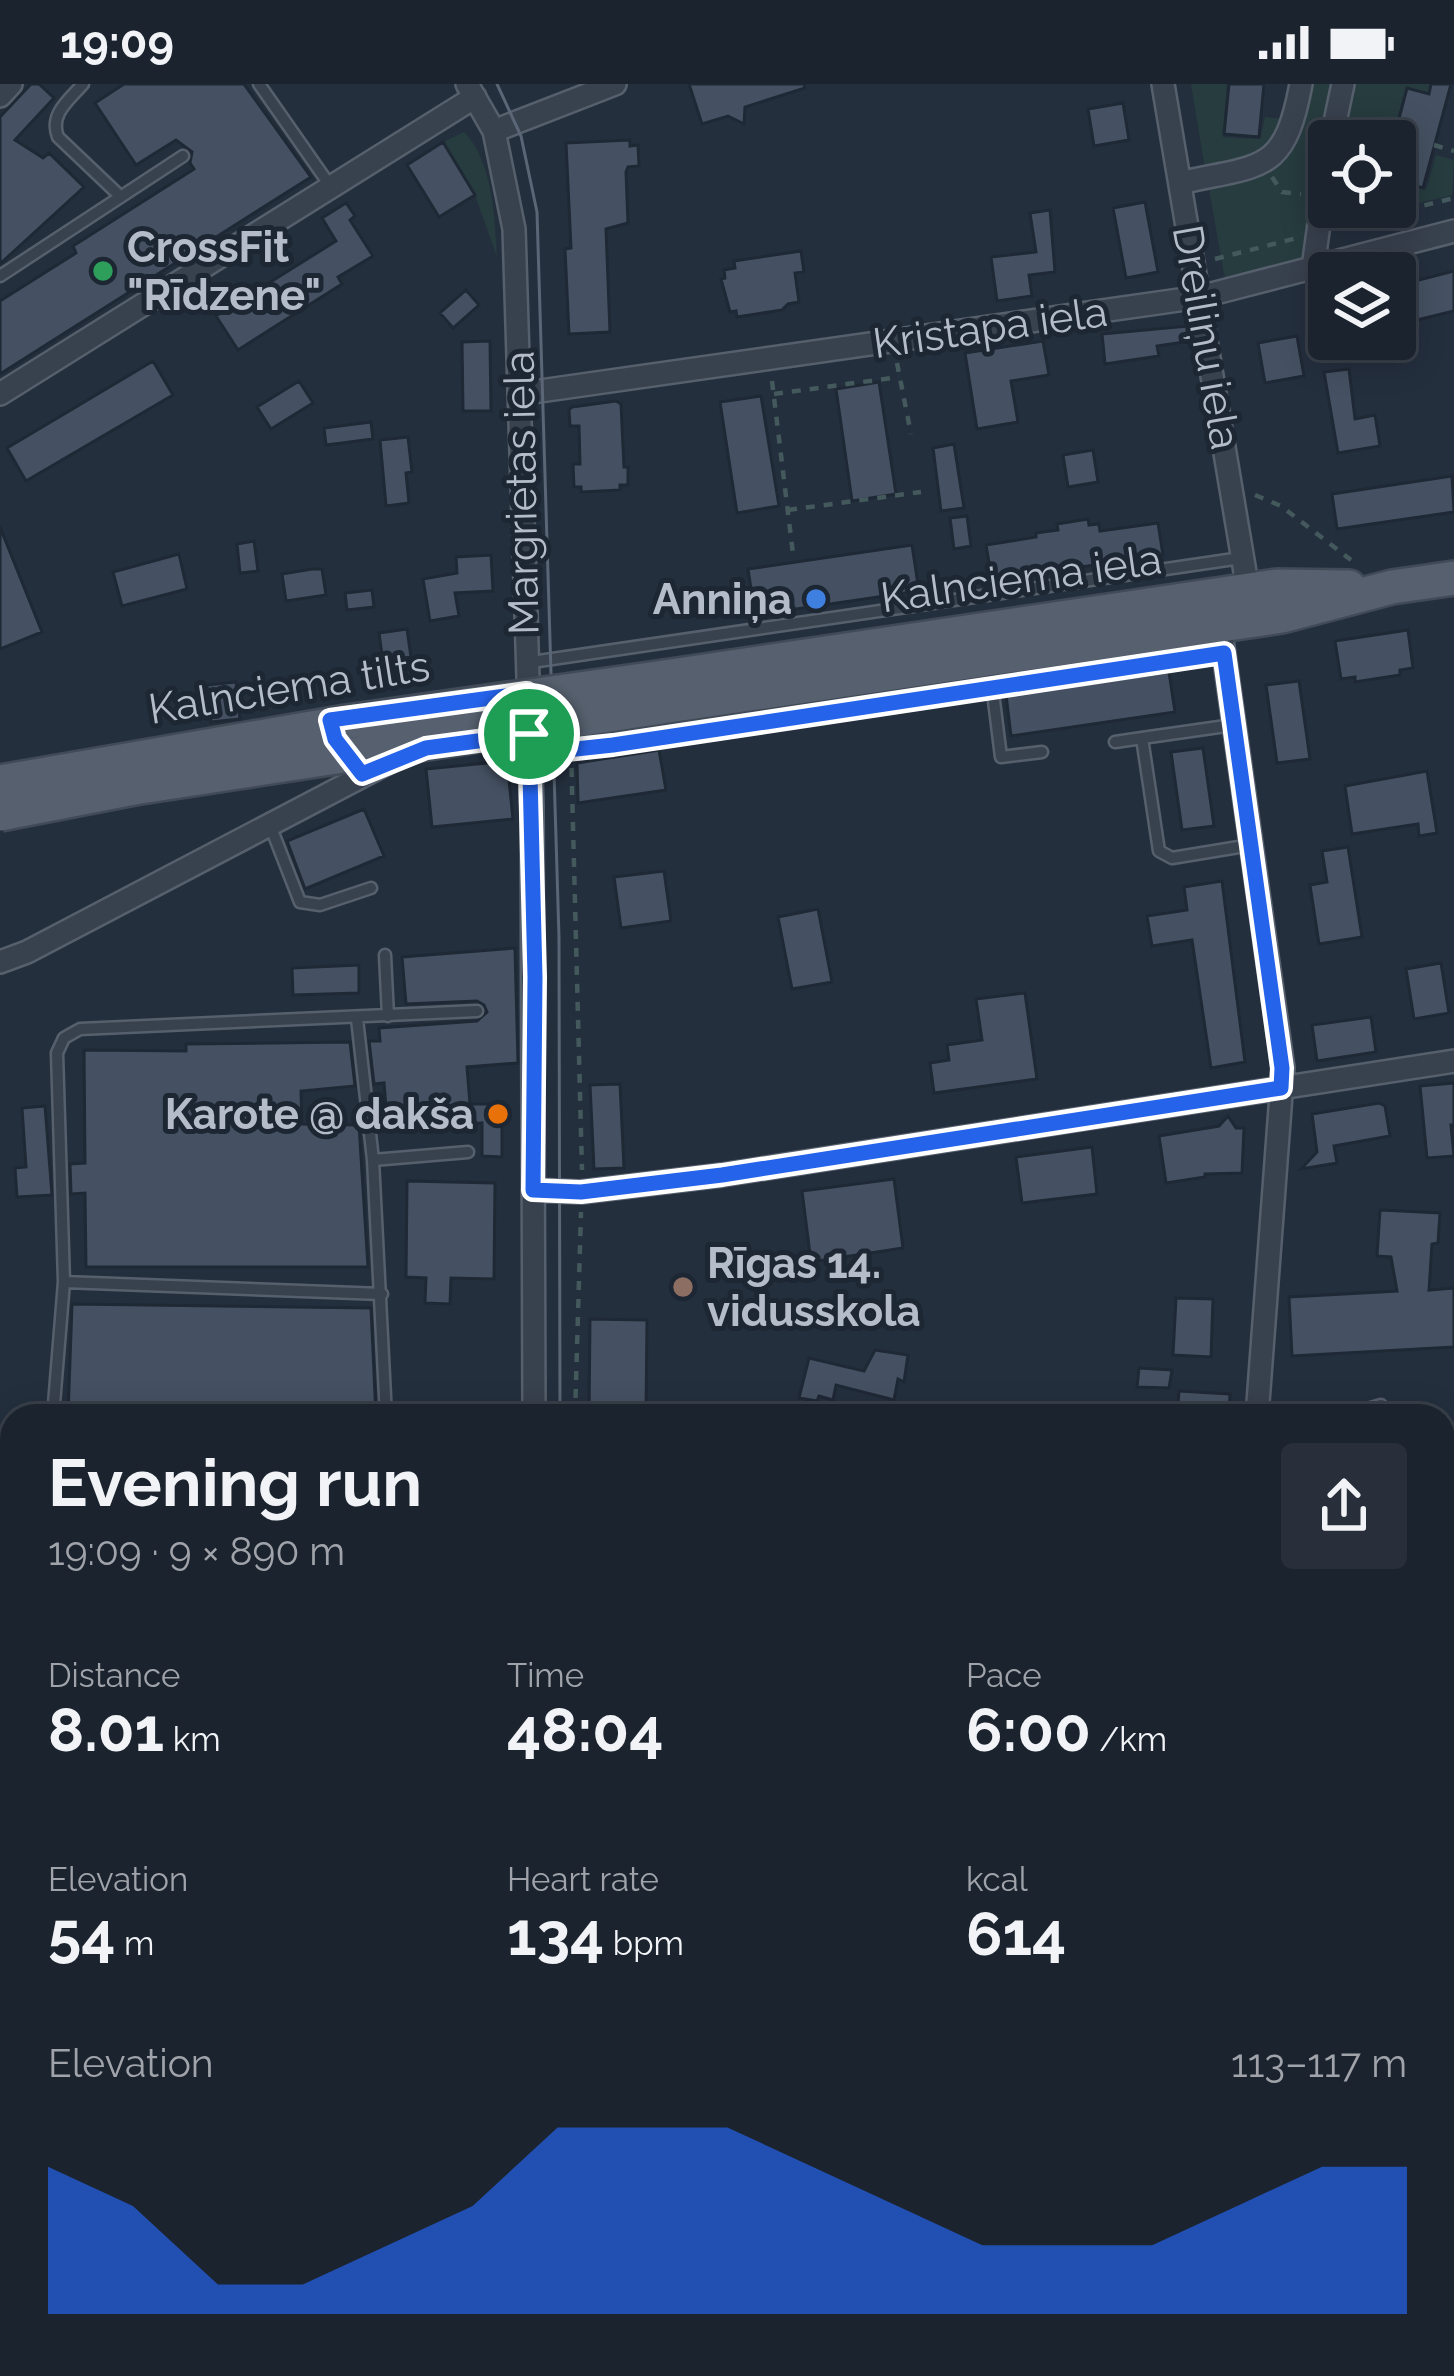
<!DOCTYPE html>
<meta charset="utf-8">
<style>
:root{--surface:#1b232e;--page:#282f3a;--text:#f1f3f6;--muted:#a0a4aa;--line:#39404a;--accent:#2563eb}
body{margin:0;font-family:Raleway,sans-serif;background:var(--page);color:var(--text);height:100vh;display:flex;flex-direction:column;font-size:45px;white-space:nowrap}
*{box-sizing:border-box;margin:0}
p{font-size:39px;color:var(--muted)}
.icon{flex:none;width:66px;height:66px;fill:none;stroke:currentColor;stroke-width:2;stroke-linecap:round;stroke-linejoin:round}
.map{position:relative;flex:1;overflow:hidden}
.sheet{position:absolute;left:0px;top:1320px;width:1455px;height:972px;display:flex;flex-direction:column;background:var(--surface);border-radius:36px 36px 0 0;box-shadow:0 6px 30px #0003,0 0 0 3px var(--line)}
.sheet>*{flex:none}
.buttons{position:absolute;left:1308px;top:36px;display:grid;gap:24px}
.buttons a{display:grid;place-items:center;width:108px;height:108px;border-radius:12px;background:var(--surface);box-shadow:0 6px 30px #0003,0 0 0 3px var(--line);font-size:60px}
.pin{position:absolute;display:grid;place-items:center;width:102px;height:102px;color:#fff;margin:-51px;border:6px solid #fff;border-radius:50%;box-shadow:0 3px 12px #0007}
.round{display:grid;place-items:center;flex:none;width:126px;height:126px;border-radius:12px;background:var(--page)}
.head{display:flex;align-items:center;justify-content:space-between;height:204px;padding:0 48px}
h1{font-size:66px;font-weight:700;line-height:90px}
.metrics{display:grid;grid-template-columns:repeat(3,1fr);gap:18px;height:204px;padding:12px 48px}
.metrics div{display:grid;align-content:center}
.metrics b{font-size:60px;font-weight:700}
.metrics small{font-size:33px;font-weight:400}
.metrics p{font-size:33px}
.chart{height:336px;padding:24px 48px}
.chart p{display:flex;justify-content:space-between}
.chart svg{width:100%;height:216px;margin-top:12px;fill:var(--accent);opacity:.7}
.status{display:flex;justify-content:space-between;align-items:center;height:84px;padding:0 60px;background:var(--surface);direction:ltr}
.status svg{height:33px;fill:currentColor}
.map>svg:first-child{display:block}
.green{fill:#263c3f}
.building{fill:#455162;stroke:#1f2835;stroke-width:3}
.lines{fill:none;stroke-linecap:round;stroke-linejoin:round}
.service-casing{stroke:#565f6c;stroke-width:15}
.minor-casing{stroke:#565f6c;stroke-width:26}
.primary-casing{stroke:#414a57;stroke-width:38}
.path{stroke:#44595c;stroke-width:4.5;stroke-dasharray:9 9;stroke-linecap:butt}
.service{stroke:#38414e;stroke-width:10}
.minor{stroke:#38414e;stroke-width:21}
.primary{stroke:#56606e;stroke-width:33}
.tram{stroke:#5a6575;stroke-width:3}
.primary-bridge-casing{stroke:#414a57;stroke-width:38;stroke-linecap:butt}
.primary-bridge{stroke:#56606e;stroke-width:33}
.route-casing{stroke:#fff;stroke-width:24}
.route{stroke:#2563eb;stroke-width:15}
.leisure-dot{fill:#2e9e5b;stroke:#1d2633;stroke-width:4.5}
.shop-dot{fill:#3f7fe0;stroke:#1d2633;stroke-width:4.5}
.food-dot{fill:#e8710a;stroke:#1d2633;stroke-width:4.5}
.education-dot{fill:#8d6e63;stroke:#1d2633;stroke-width:4.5}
.labels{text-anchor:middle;stroke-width:10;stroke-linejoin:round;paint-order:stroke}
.poi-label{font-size:42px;font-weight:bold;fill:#b4bcc9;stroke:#1d2633;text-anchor:start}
.street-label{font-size:42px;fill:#b4bcc9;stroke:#1d2633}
</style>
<div class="status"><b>19:09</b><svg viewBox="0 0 49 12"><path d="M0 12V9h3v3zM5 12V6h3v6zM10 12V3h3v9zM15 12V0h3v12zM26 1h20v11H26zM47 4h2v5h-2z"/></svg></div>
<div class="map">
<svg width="1454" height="2292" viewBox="0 0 1454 2292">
<rect width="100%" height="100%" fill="#242f3e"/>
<path class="green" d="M1191,0H1227L1223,53L1260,55L1265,33L1284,35C1273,74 1240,76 1205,85Z
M1308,0H1336L1308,173L1225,195L1208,100L1263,86Z
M1352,0H1431L1429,10L1406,4L1392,57H1338Z
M464,48C493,77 495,135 497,173L475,111L443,58Z
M1436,71L1454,76L1452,111L1326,142L1329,123H1395V97L1426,106Z"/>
<path class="building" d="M31,0H39L54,14L15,56L43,74L49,69L84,103L0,180V33Z
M124,0H244L311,93L0,290V217L76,169L73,162L194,85L190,79L192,68L176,56L136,81L95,19Z
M689,0H804L805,4L745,23L744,40L728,32L702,40Z
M1229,0H1264L1259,53L1224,50Z
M1431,0H1451L1423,104L1395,96L1393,57L1407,4L1429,10Z
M1123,19L1129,56L1094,62L1088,25Z
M630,56V62L638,61L639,82L628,83L626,88L628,139L606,145L610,248L569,250L565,165L571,164L566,59Z
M443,58L475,111L439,133L407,81Z
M1145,118L1158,188L1126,194L1113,124Z
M346,119L355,132L350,136L373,172L338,193L342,200L238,266L216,232L336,157L322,134Z
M1050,126L1055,188L1029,191L1032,212L997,217L991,173L1036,168L1030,129Z
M801,167L804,188L795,189L799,218L788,220L782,226L737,233L736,227L730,228L721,195L725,194L724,186L735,184L734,177Z
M1454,187V227L1417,236L1407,199Z
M466,206L479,221L453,244L440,229Z
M1188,242L1191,257L1157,262L1159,272L1105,280L1102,250Z
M1297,252L1304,292L1265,299L1258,259Z
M490,257L491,327H463L462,258Z
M1043,257L1049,291L1011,297L1018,338L977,345L965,269Z
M153,277L173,311L26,397L7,364Z
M1349,285L1355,335L1375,331L1380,362L1338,369L1324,288Z
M299,297L313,319L271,345L257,323Z
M879,298L896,410L852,417L836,305Z
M761,312L779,422L737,429L720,318Z
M616,317L621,320L624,383H628V401H620V406L581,408V403H574L573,380H580L579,342H570L569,326L572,323Z
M371,338L373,355L326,361L324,344Z
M408,353L412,388L406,389L409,419L386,422L380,356Z
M954,360L964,424L941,427L933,364Z
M1093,366L1098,398L1068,403L1063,371Z
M1452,392L1454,428L1337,445L1332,410Z
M967,432L971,462L954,465L950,434Z
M1088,435L1089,441L1099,440L1100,447L1158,439L1163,471L992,496L986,461L1036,453V449L1058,446L1057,440Z
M0,443L42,548L0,565Z
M254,457L258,487L240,489L237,460Z
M912,461L919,507L755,531L748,485Z
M179,470L187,505L122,522L113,488Z
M491,471L493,507L455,509L459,532L430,537L423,495L457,489L456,473Z
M312,485H322L326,511L286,517L282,490Z
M372,506L374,523L347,526L345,509Z
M407,545L411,573L383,578L379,549Z
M1408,546L1413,584L1400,586V591L1355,598V593L1341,595L1335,557Z
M1169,588L1175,628L1011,652L1006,611Z
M1299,597L1310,675L1277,679L1266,601Z
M236,598L240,635L211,638L207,601Z
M1203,664L1214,742L1182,746L1171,668Z
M659,666L666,706L578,719L577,679Z
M507,677L513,735L432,743L426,685Z
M1427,687L1437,749L1419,752L1418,740L1352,750L1345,702Z
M364,725L384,772L305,805L287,757Z
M1348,763L1362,853L1319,860L1310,801L1327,798L1322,767Z
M664,787L671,837L621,844L614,793Z
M1222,797L1245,978L1211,984L1192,856L1152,862L1147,832L1187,826L1184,803Z
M818,825L832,898L792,905L778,833Z
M515,864L518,979L467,983L470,1020H502V1073L482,1072V1039L388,1047L384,999L374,1000L369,957H380L379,944L477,937L487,928L484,921L477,917L406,920L402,873Z
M1441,879L1449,929L1414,935L1406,885Z
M359,881V909L293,911L292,884Z
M1025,909L1037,995L934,1009L930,979L949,976L947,961L982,956L976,915Z
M1371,933L1376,968L1317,977L1312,941Z
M350,958L355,1002L301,1007L302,1040L359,1041L368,1183H86L85,1109L71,1110L70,1080L85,1079L84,966L186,967V960Z
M1454,999V1041H1451L1454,1072L1427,1074L1420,1002Z
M620,1000L624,1084L594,1085L590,1001Z
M1379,1019L1385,1022L1390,1052L1334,1062L1337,1079L1301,1085L1317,1068L1312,1030Z
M45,1022L52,1111L17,1113L15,1084L26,1083L22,1024Z
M1228,1032L1236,1044H1244L1242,1089L1205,1090V1093L1166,1099L1159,1052L1219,1042Z
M1092,1063L1097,1110L1022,1119L1016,1073Z
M894,1095L903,1164L811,1178L802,1107Z
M407,1097L495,1099L494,1195L451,1194L450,1220L425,1219L426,1194L406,1193Z
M1380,1126L1440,1129L1438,1159L1432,1160L1429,1206L1454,1204V1263L1292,1272L1289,1213L1397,1207L1391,1173L1377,1172Z
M1176,1214L1213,1215L1211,1273L1173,1271Z
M72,1220L371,1224L376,1332H68Z
M590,1235L647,1236L646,1332H589Z
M875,1266L908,1271L904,1298L898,1295L894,1316L836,1301L833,1316L819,1312L817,1317L799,1314L809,1274L864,1287Z
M1139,1284L1172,1286L1169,1304L1137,1303Z
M1179,1307L1230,1310L1229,1332H1177Z"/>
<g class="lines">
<defs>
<path id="service" d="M83,0C69,16 49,30 58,53L120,112
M259,0L331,103
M0,192L183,72
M525,579L1241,474
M991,593L1001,673L1042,668
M1142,654L1233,641
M1115,658L1142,654L1159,767L1172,774L1251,761
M270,741L300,818L320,821L371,804
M385,871L388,932
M357,935L373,1076L386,1332
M373,1076L468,1068
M64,1198L382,1210
M53,1332L64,1198L57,969L64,954L80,945L477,927
M1344,1332L1381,1321
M1443,1364L1454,1410
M1443,2247L1454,2231
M1414,2292L1422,2280"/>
<path id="minor" d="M467,0L494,47L514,145L532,722L534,1332
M1163,0L1248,506
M0,12L11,0
M494,47L615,0
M1331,57L1343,0
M1180,99C1262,80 1284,91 1301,0
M1313,184L1329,67
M0,310L475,13
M519,310L1200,213L1454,147
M1220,542L1283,984L1257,1332
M0,878L27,868L399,673
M533,1106L581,1108L722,1091L1454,977
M1443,1458L1454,1455
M0,1608L12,1614
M1443,1910L1454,1911
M12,2117V2118
M1443,2130L1454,2134
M41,2280L43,2292
M1253,2280L1273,2292
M313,2292L318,2280
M1120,2292L1127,2280"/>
<path id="primary" d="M664,593L1277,502L1349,503
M668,622L1282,532L1392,503L1454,494"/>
</defs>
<use href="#service" class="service-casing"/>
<use href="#minor" class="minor-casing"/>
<use href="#primary" class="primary-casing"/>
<path class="path" d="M1434,61L1454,67
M1272,93L1282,108L1301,110
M1337,143L1454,114
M1215,175L1297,154
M897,279L911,350
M772,297L793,470
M774,310L899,293
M1255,411L1281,422L1351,476
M788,426L921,408
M1004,603L1070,593
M595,663L975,607
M571,666L582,1086
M575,1332L581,1128
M5,1630L12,1678
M0,1943H12
M0,2254L7,2292
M373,2280L390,2292
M538,2280L558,2292
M733,2292L742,2280"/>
<use href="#service" class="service"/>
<use href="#minor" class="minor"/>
<use href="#primary" class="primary"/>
<path class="tram" d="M497,0L521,52L537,128L559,853L560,1332
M1243,2280L1265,2292"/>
<defs>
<path id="primary-bridge" d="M0,698L346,638L664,593
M0,730L134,704L668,622"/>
</defs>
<use href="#primary-bridge" class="primary-bridge-casing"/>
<use href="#primary-bridge" class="primary-bridge"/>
</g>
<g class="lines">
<defs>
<path id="route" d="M529,650L426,664L362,690L335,655L330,636L527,609L530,670L613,661L1224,569L1282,984L1281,1004L722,1091L581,1108L533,1106L535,893L529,650"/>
</defs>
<use href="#route" class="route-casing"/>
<use href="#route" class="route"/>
</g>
<circle class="leisure-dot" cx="103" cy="187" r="12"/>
<circle class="shop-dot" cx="816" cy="515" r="12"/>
<circle class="food-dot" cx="498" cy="1030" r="12"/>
<circle class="education-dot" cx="683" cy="1203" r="12"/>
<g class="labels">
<g class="poi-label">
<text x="127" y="178">CrossFit<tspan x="127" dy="48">"Rīdzene"</tspan></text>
<text x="792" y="530" text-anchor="end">Anniņa</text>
<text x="474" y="1045" text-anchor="end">Karote @ dakša</text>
<text x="707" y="1194">Rīgas 14.<tspan x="707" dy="48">vidusskola</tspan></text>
</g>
<g class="street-label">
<text transform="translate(990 243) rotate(-8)" y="15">Kristapa iela</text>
<text transform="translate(1207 253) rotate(80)" y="15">Dreiliņu iela</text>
<text transform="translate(521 409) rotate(-91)" y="15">Margrietas iela</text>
<text transform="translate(1021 494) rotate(-8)" y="15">Kalnciema iela</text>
<text transform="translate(289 603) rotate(-9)" y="15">Kalnciema tilts</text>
</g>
</g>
</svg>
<div class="buttons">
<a><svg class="icon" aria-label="locate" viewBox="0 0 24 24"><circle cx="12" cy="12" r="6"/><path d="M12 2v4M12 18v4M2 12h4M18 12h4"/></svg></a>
<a><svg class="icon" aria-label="layers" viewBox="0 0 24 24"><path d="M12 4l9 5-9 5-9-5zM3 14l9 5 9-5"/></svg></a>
</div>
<div class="pin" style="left:529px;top:650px;background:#1e9e55"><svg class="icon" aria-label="arrive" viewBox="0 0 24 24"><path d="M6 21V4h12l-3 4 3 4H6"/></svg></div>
<section class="sheet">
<div class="head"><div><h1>Evening run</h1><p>19:09 · 9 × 890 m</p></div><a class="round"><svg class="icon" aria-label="share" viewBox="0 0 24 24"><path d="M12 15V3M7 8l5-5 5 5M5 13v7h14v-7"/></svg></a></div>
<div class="metrics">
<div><p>Distance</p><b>8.01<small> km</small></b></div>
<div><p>Time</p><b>48:04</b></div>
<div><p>Pace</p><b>6:00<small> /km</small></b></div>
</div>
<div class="metrics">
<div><p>Elevation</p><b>54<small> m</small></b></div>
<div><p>Heart rate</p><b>134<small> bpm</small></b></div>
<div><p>kcal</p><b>614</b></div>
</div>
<div class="chart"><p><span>Elevation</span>113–117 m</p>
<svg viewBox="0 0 160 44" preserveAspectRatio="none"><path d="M0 44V14L10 22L20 38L30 38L40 30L50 22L60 6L70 6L80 6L90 14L100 22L110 30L120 30L130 30L140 22L150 14L160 14V44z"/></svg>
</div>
</section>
</div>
